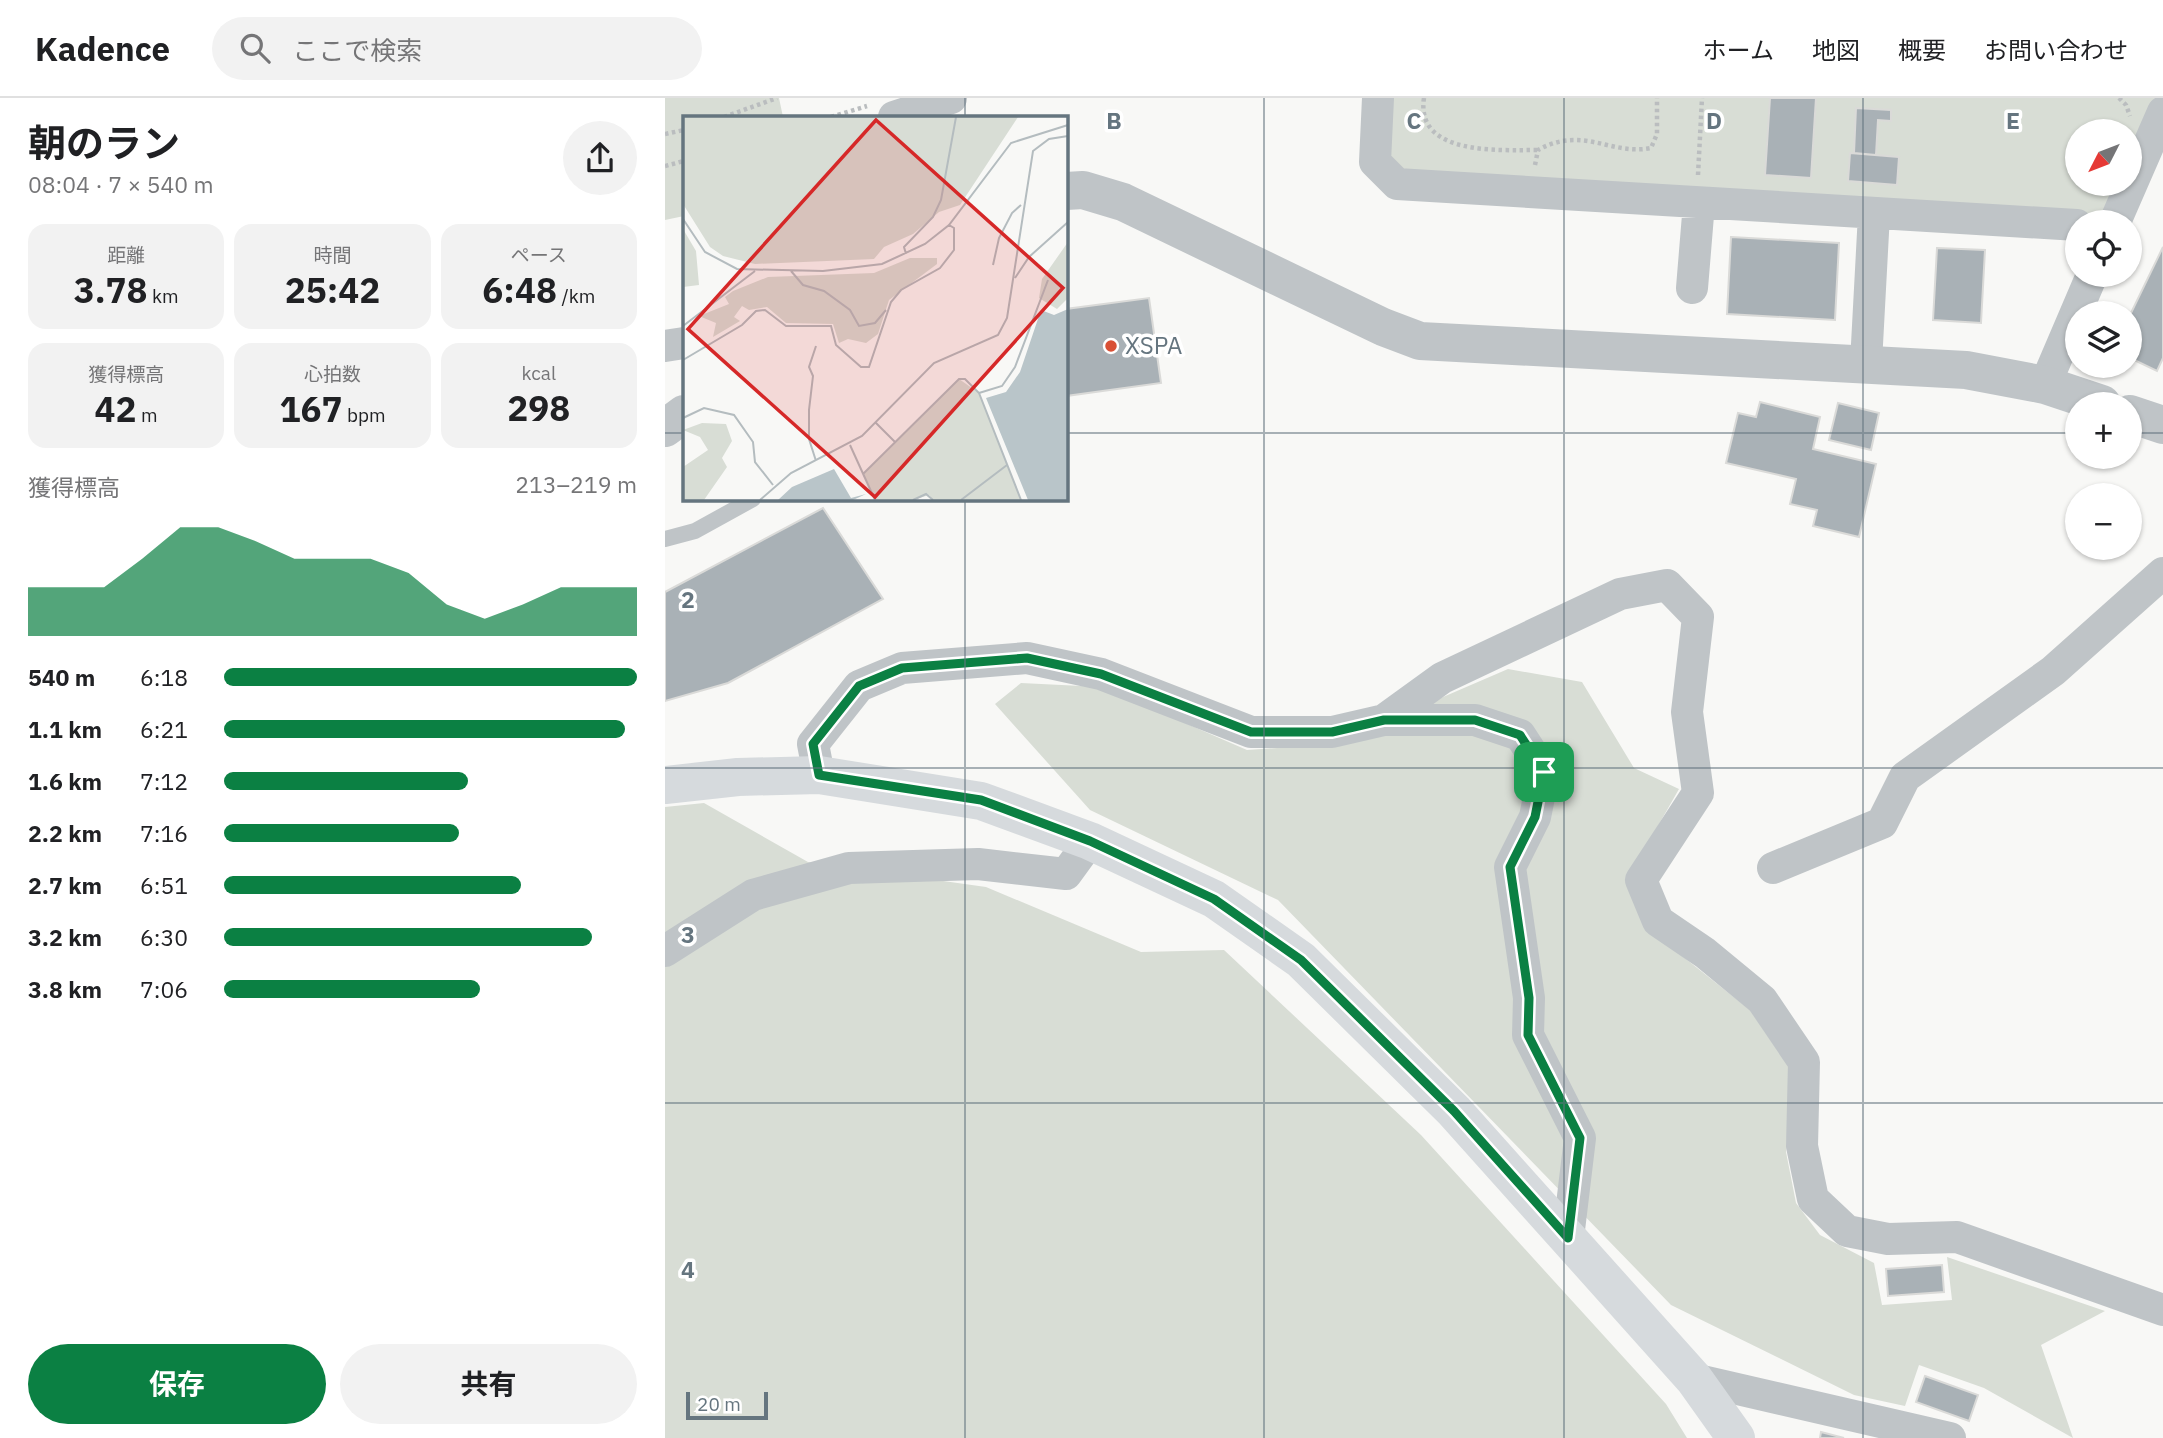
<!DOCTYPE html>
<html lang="ja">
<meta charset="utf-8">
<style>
:root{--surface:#fff;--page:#f2f2f2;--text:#202124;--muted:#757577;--line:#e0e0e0;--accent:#0b8043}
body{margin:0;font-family:"IBM Plex Sans","Noto Sans JP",sans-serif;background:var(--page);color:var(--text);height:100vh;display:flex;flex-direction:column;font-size:26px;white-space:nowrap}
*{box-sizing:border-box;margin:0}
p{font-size:23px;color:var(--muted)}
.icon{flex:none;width:38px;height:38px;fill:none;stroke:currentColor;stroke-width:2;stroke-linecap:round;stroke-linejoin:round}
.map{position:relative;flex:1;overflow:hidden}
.drawer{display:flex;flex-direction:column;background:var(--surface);width:665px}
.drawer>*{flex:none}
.needle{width:46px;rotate:228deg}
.controls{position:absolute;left:1400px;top:21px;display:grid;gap:14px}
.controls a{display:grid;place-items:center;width:77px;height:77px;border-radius:50%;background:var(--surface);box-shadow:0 2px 5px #0004;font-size:35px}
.scale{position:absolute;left:21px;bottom:18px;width:82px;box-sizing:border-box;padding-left:7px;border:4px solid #65757f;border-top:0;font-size:19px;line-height:24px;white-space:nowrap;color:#65757f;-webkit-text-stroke:5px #fff;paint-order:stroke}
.pin{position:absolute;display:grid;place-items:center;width:60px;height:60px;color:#fff;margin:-30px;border-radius:14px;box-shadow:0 4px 10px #0006}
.round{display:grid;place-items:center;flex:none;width:74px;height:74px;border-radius:37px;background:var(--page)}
.head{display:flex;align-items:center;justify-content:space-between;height:119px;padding:0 28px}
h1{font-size:38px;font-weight:700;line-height:52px}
.stats{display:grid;grid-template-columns:repeat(3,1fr);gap:10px;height:119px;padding:7px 28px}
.stats div{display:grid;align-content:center;border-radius:18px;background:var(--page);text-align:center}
.stats b{font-size:35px;font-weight:700}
.stats small{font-size:19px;font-weight:400}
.stats p{font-size:19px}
.chart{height:196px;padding:14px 28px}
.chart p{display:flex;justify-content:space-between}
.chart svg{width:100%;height:126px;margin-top:7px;fill:var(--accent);opacity:.7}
.cta{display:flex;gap:14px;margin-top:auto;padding:14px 28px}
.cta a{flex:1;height:80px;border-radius:42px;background:var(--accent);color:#fff;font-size:28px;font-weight:700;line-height:80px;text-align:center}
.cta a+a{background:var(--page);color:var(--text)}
ul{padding:0 28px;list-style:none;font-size:23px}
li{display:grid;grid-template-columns:112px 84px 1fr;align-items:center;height:52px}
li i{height:18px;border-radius:9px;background:var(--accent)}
header{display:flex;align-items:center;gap:42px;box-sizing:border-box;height:98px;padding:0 35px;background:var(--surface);border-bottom:2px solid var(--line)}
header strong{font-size:33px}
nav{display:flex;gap:38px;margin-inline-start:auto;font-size:24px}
.search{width:490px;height:63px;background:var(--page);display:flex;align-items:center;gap:18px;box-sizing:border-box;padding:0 24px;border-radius:38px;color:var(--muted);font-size:26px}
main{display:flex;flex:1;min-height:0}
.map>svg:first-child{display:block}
.green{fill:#d8ddd5;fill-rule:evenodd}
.building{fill:#a9b1b6;stroke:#dadad8;stroke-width:2}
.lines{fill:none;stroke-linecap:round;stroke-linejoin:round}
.path{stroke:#babdbf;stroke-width:4.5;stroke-dasharray:3.5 3.5;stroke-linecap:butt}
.service{stroke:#bfc4c7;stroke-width:16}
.minor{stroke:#bfc4c7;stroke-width:32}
.tertiary{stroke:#bfc4c7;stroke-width:38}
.secondary{stroke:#d6dadd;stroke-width:38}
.route-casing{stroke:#fff;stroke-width:14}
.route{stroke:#0b8043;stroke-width:9}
.grid{fill:none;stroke:#65757f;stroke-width:2;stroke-opacity:0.55}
.poi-dot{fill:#d95035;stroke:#fff;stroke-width:2.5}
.labels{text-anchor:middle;stroke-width:7;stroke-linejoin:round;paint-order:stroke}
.poi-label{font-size:24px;fill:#65757f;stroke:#fff;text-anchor:start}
.inset-road{fill:none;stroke:#b4bcbf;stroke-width:2}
.view{fill:#d62828;fill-opacity:0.15;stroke:#d62828;stroke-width:3.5}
.inset-edge{fill:none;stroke:#65757f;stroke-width:3.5}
.grid-label{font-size:23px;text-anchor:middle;font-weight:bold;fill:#65757f;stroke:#fff;stroke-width:7;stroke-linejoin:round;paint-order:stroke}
</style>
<header>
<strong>Kadence</strong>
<div class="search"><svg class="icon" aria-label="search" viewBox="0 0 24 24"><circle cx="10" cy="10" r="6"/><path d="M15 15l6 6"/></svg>ここで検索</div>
<nav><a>ホーム</a><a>地図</a><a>概要</a><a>お問い合わせ</a></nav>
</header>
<main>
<section class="drawer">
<div class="head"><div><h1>朝のラン</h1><p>08:04 · 7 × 540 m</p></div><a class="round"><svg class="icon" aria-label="share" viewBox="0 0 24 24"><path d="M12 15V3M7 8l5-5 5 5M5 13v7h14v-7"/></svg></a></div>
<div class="stats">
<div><p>距離</p><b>3.78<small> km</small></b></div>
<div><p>時間</p><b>25:42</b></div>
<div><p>ペース</p><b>6:48<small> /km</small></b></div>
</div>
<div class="stats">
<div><p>獲得標高</p><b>42<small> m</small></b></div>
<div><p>心拍数</p><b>167<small> bpm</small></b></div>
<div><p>kcal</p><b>298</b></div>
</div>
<div class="chart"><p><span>獲得標高</span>213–219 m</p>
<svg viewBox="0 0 160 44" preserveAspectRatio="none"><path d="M0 44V27L10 27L20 27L30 17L40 6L50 6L60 11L70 17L80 17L90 17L100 22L110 33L120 38L130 33L140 27L150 27L160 27V44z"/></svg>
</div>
<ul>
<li><b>540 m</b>6:18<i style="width:100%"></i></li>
<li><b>1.1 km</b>6:21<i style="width:97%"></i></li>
<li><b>1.6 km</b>7:12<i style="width:59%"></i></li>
<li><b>2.2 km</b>7:16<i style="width:57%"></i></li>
<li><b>2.7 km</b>6:51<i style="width:72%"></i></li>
<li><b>3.2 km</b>6:30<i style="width:89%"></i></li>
<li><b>3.8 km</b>7:06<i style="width:62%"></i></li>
</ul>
<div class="cta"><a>保存</a><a>共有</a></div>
</section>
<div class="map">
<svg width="1498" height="1340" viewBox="0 0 1498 1340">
<rect width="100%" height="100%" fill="#f8f8f6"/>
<path class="green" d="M0,0H114L118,19H19V118L0,122Z
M713,0H1498L1450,124H1412L732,86ZM1412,33H1465V86H1412Z
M843,571L917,584L969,670L1014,691L962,782L987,834L1085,912L1126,972L1121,1054L1131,1105L1155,1137L1209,1165L1217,1207L1287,1202L1282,1159L1440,1213L1376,1247L1408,1340L1319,1290L1254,1267L1240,1308L1189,1297L1006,1207L613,802L425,712L330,606L356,585L437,589L582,652L669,646Z
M39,705L143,764L321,789L476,854L559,852L756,1037L1001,1306L1022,1340H0V709Z"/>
<path class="building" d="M1105,0H1151L1146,80L1100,77Z
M1191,10L1226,12V23L1213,22L1211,57L1189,55Z
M1185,55L1234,59L1232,87L1183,83Z
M1066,139L1174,145L1170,222L1062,216Z
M1498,149V260L1492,273L1465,260V217Z
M1272,150L1320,152L1316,225L1268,222Z
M484,200L496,285L401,298V211Z
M1095,304L1155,319L1148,351L1211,366L1194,439L1148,428L1152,412L1125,406L1131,381L1061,365L1073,315L1091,319Z
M1173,305L1214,315L1206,352L1164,342Z
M158,410L218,501L63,585L0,603V494Z
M1277,1167L1279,1194L1223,1198L1221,1171Z
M1260,1278L1313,1297L1304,1323L1251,1304Z
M1156,1334L1179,1340H1155Z"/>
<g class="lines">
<path class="path" d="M759,0C750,58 835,52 873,52
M1454,0L1461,7L1465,18
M59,19L112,0
M166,19L202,8
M0,36L19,32
M870,67L873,52C918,27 946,58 986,50L992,36V0
M0,68L19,63
M1033,77L1037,0"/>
<path class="service" d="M0,441L30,433L88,401"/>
<path class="minor" d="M713,0L710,64L732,86L1412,127
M229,19L286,0
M1450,124L1498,14
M1027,190L1034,105
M0,248L19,245
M1201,265L1209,116
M1380,287L1427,177
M719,622H810L855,637L879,674L870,719L845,769L864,900L863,937L915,1040L903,1140
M154,677L148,646L194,588L237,570L362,560L436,576L586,634H667L719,622L777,580L955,496L1002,487L1033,519L1022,614L1033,695L976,782L993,823L1040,855L1097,902L1139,964L1137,1048L1148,1101L1182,1133L1223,1141L1292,1139L1498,1212
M1108,770L1217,725L1240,679L1388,573L1498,475
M0,853L88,797L184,770L313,766L401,776L425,743
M1029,1281L1285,1340"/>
<path class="tertiary" d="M401,93L418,92L458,104L718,229L755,243L1301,272L1380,287L1437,306
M1465,316L1498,327
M0,330L19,316"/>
<path class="secondary" d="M0,687L73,679L154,677L316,703L425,743L549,801L636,862L789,1013L1029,1281L1071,1340"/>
</g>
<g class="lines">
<defs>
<path id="route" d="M362,560L436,576L586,634H667L719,622H810L855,637L879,674L870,719L845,769L864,900L863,937L915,1040L903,1140L789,1013L636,862L549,801L425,743L316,702L154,677L148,646L194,588L237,570Z"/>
</defs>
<use href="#route" class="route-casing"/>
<use href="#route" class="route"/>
</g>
<path class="grid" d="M300,0V19M599,0V1340M899,0V1340M1198,0V1340M0,335H19M401,335H1412M1465,335H1498M300,401V1340M0,670H1498M0,1005H1498"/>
<circle class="poi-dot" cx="446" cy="248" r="7"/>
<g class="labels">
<g class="poi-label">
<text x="460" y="256">XSPA</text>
</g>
</g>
<g transform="translate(18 18)">
<rect width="385" height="385" fill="#f8f8f6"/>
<path d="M0,1H335L277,89L256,96L230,118L201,131L191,143L72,148L40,140L27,131L0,88ZM0,113L13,135L16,169L0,171ZM385,126V182L374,193L356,182L359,163ZM227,142H254V148L206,184L195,218L183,227L165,223L156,227L150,208L103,207L84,191L66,194L59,190L51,201L57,205L30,221L33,207L16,200L46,188L42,181L50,175L85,161L191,157ZM276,263L296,277L338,384H250L246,379L230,384H192L180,358ZM19,307L43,308L49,325L39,342L44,351L21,384H0V351L25,334L17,321L0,314Z" fill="#d8ddd5"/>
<path d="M385,193V384H345L303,282L323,276L337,256L358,194L371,199ZM151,353L168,382L183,378L170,384H95L109,371Z" fill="#b9c5c9"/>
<path class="inset-road" d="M0,103L22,136L54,153L140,155L199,148L242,128L266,109L328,27L385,9M223,138L221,131L250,101L258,84L273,1M310,149L316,122L329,97L338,89M108,155L120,169L141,175L167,194L176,210L192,207L203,194M332,162L346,141L385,106M0,210L72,155M0,244L59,209L73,195L82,194L103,210H148L153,229L178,251H186L208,186L218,174L257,152L271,134V112L266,109M296,277L319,270L332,251L365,164M0,302L21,292L51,299L70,326L72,346L90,369M192,306L212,326M167,329L192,384M133,345L126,323V294L130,260L126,251L133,230M180,358L276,263H282L296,277L338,384M77,384L108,357L179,320L251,247L315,219L324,202L350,35L366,23L385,20M230,384L243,378L250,384M278,384L324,349"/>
<path class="view" d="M193,4L380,172L192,381L5,213Z"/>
<rect width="385" height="385" class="inset-edge"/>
</g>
<g class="grid-label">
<text x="449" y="31">B</text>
<text x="749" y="31">C</text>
<text x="1049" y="31">D</text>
<text x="1348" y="31">E</text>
<text x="23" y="510">2</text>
<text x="23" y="845">3</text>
<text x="23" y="1180">4</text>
</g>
</svg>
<div class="controls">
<a><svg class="needle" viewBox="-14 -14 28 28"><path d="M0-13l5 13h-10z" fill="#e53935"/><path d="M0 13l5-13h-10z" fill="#757577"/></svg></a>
<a><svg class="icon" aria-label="locate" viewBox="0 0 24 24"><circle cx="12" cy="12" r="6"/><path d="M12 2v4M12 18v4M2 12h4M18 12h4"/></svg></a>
<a><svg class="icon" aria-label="layers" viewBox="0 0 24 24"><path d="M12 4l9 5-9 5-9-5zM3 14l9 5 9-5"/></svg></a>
<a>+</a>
<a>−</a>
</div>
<div class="scale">20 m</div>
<div class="pin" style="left:879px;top:674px;background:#1e9e55"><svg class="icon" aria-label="arrive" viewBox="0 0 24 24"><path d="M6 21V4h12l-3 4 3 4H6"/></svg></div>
</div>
</main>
